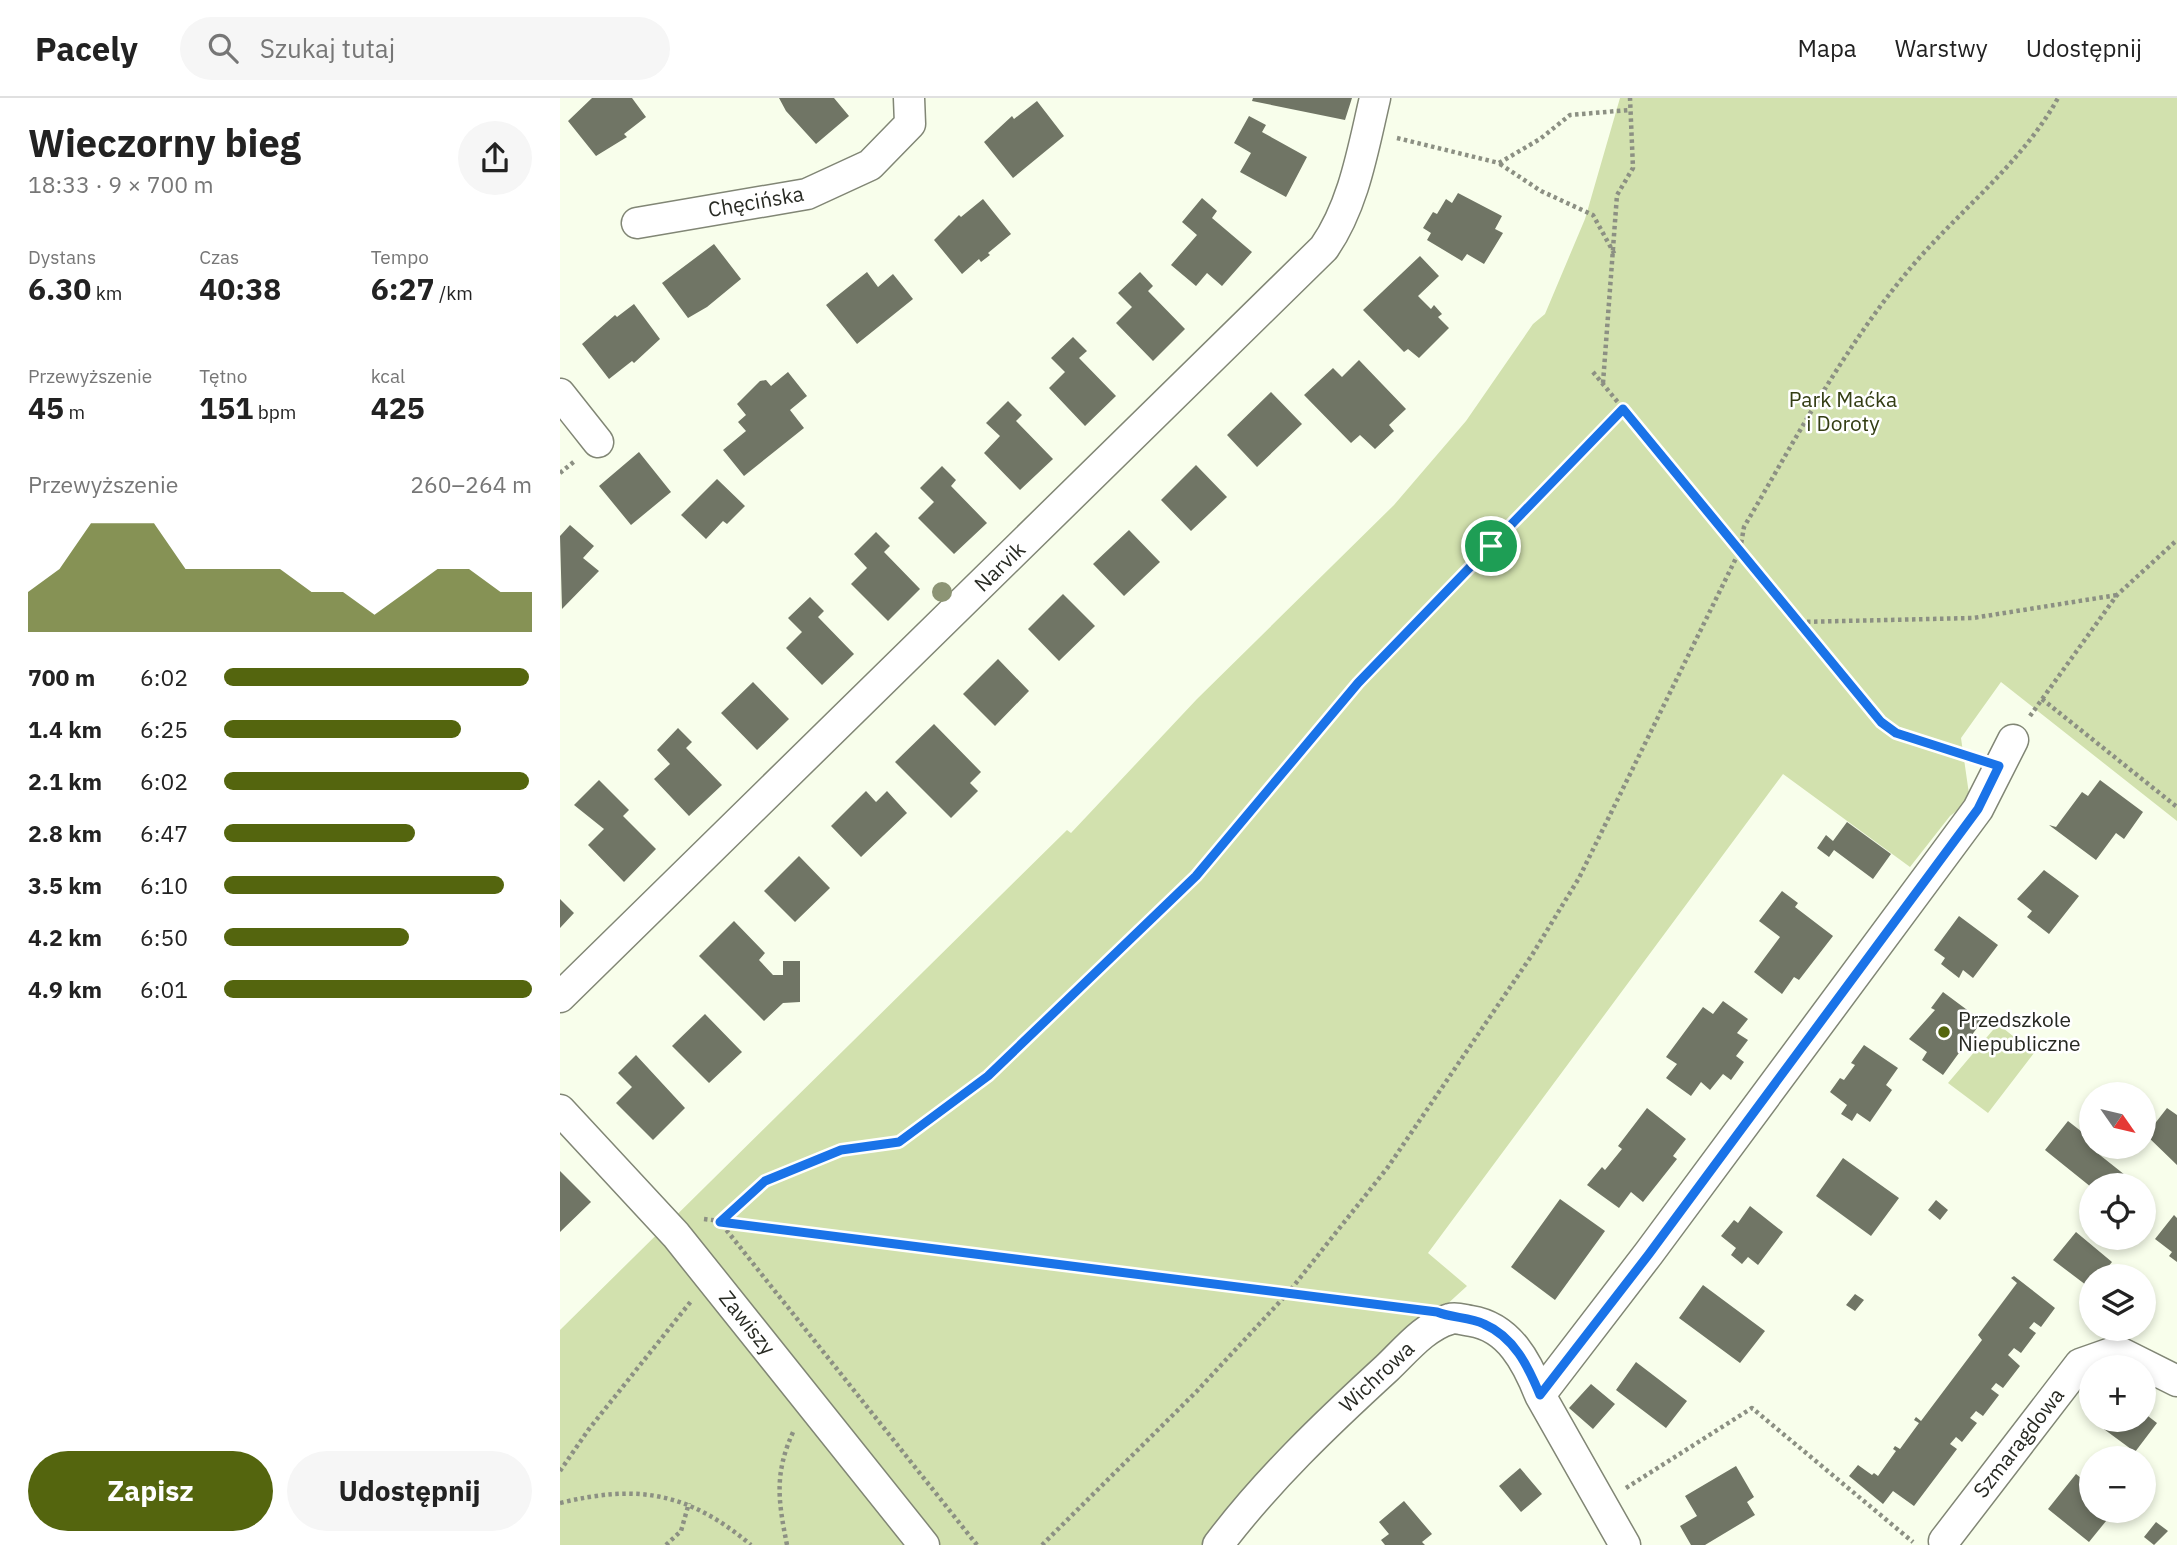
<!DOCTYPE html>
<html lang="pl">
<meta charset="utf-8">
<style>
:root{--surface:#fff;--page:#f6f6f6;--text:#222;--muted:#767676;--line:#e0e0e0;--accent:#54650e}
body{margin:0;font-family:"IBM Plex Sans",sans-serif;background:var(--page);color:var(--text);height:100vh;display:flex;flex-direction:column;font-size:26px;white-space:nowrap}
*{box-sizing:border-box;margin:0}
p{font-size:23px;color:var(--muted)}
.icon{flex:none;width:38px;height:38px;fill:none;stroke:currentColor;stroke-width:2;stroke-linecap:round;stroke-linejoin:round}
.map{position:relative;flex:1;overflow:hidden}
.side{display:flex;flex-direction:column;background:var(--surface);width:560px}
.side>*{flex:none}
.needle{width:46px;rotate:124deg}
.buttons{position:absolute;left:1519px;top:984px;display:grid;gap:14px}
.buttons a{display:grid;place-items:center;width:77px;height:77px;border-radius:50%;background:var(--surface);box-shadow:0 4px 10px #0003;font-size:35px}
.pin{position:absolute;display:grid;place-items:center;width:60px;height:60px;color:#fff;margin:-30px;border:4px solid #fff;border-radius:50%;box-shadow:0 2px 7px #0007}
.round{display:grid;place-items:center;flex:none;width:74px;height:74px;border-radius:37px;background:var(--page)}
.overview{display:flex;align-items:center;justify-content:space-between;height:119px;padding:0 28px}
h1{font-size:38px;font-weight:700;line-height:52px}
.figures{display:grid;grid-template-columns:repeat(3,1fr);gap:10px;height:119px;padding:7px 28px}
.figures div{display:grid;align-content:center}
.figures b{font-size:30px;font-weight:700}
.figures small{font-size:19px;font-weight:400}
.figures p{font-size:19px}
.chart{height:196px;padding:14px 28px}
.chart p{display:flex;justify-content:space-between}
.chart svg{width:100%;height:126px;margin-top:7px;fill:var(--accent);opacity:.7}
.button{display:flex;gap:14px;margin-top:auto;padding:14px 28px}
.button a{flex:1;height:80px;border-radius:42px;background:var(--accent);color:#fff;font-size:28px;font-weight:700;line-height:80px;text-align:center}
.button a+a{background:var(--page);color:var(--text)}
ul{padding:0 28px;list-style:none;font-size:23px}
li{display:grid;grid-template-columns:112px 84px 1fr;align-items:center;height:52px}
li i{height:18px;border-radius:9px;background:var(--accent)}
header{display:flex;align-items:center;gap:42px;box-sizing:border-box;height:98px;padding:0 35px;background:var(--surface);border-bottom:2px solid var(--line)}
header strong{font-size:33px}
nav{display:flex;gap:38px;margin-inline-start:auto;font-size:24px}
.search{width:490px;height:63px;background:var(--page);display:flex;align-items:center;gap:18px;box-sizing:border-box;padding:0 24px;border-radius:38px;color:var(--muted);font-size:26px}
main{display:flex;flex:1;min-height:0}
.map>svg:first-child{display:block}
.green{fill:#d2e1ae}
.building{fill:#707565}
.lines{fill:none;stroke-linecap:round;stroke-linejoin:round}
.minor-casing{stroke:#818675;stroke-width:33}
.path{stroke:#8c9083;stroke-width:4.5;stroke-dasharray:3.5 3.5;stroke-linecap:butt}
.minor{stroke:#fff;stroke-width:30}
.tree{fill:#8c9474}
.route-casing{stroke:#fff;stroke-width:14}
.route{stroke:#1a73e8;stroke-width:9}
.poi-dot{fill:#54650e;stroke:#fff;stroke-width:2.5}
.labels{text-anchor:middle;stroke-width:5;stroke-linejoin:round;paint-order:stroke}
.street-label{font-size:21px;fill:#272922;stroke:#fff}
.park-label{font-size:21px;fill:#333d13;stroke:#fff}
.poi-label{font-size:21px;fill:#272922;stroke:#fff;text-anchor:start}
</style>
<header>
<strong>Pacely</strong>
<div class="search"><svg class="icon" aria-label="search" viewBox="0 0 24 24"><circle cx="10" cy="10" r="6"/><path d="M15 15l6 6"/></svg>Szukaj tutaj</div>
<nav><a>Mapa</a><a>Warstwy</a><a>Udostępnij</a></nav>
</header>
<main>
<section class="side">
<div class="overview"><div><h1>Wieczorny bieg</h1><p>18:33 · 9 × 700 m</p></div><a class="round"><svg class="icon" aria-label="share" viewBox="0 0 24 24"><path d="M12 15V3M7 8l5-5 5 5M5 13v7h14v-7"/></svg></a></div>
<div class="figures">
<div><p>Dystans</p><b>6.30<small> km</small></b></div>
<div><p>Czas</p><b>40:38</b></div>
<div><p>Tempo</p><b>6:27<small> /km</small></b></div>
</div>
<div class="figures">
<div><p>Przewyższenie</p><b>45<small> m</small></b></div>
<div><p>Tętno</p><b>151<small> bpm</small></b></div>
<div><p>kcal</p><b>425</b></div>
</div>
<div class="chart"><p><span>Przewyższenie</span>260–264 m</p>
<svg viewBox="0 0 160 44" preserveAspectRatio="none"><path d="M0 44V30L10 22L20 6L30 6L40 6L50 22L60 22L70 22L80 22L90 30L100 30L110 38L120 30L130 22L140 22L150 30L160 30V44z"/></svg>
</div>
<ul>
<li><b>700 m</b>6:02<i style="width:99%"></i></li>
<li><b>1.4 km</b>6:25<i style="width:77%"></i></li>
<li><b>2.1 km</b>6:02<i style="width:99%"></i></li>
<li><b>2.8 km</b>6:47<i style="width:62%"></i></li>
<li><b>3.5 km</b>6:10<i style="width:91%"></i></li>
<li><b>4.2 km</b>6:50<i style="width:60%"></i></li>
<li><b>4.9 km</b>6:01<i style="width:100%"></i></li>
</ul>
<div class="button"><a>Zapisz</a><a>Udostępnij</a></div>
</section>
<div class="map">
<svg width="1617" height="1447" viewBox="0 0 1617 1447">
<rect width="100%" height="100%" fill="#f8feeb"/>
<path class="green" d="M1060,0H1617V723L1441,584L1401,640L1410,703L1390,718L1350,769L1223,676L868,1155L907,1188L719,1360L644,1447H0V1232L507,732L511,735L637,601L834,407L906,323L973,226L985,216L1025,121Z
M1438,926L1474,955L1428,1015L1388,985Z"/>
<path class="building" d="M32,0H72L86,19L64,36L67,39L36,58L8,23Z
M219,0H274L289,18L256,46L226,13Z
M693,0H792L785,22L692,3Z
M477,3L504,38L453,80L424,44L452,18L454,21Z
M689,18L706,27L702,34L747,59L726,99L680,74L691,55L674,45Z
M898,95L942,118L935,131L943,135L924,166L907,156L902,163L867,142L871,135L863,130L873,114L877,116L886,101L892,105Z
M642,100L657,113L652,120L692,154L662,188L647,175L636,188L611,167L637,137L622,124Z
M423,101L451,136L428,155L430,157L421,164L419,161L402,176L374,142L399,117L401,119Z
M154,146L181,181L147,209L128,220L102,185Z
M860,158L879,178L858,198L871,211L874,207L882,216L878,219L889,230L859,260L848,251L844,254L803,212Z
M307,174L318,189L333,176L353,201L297,246L266,207Z
M580,174L593,188L588,193L625,231L593,263L556,225L572,209L558,195Z
M74,206L100,241L74,265L72,263L49,281L22,246L55,217L57,219Z
M513,239L527,253L519,260L556,298L525,328L489,290L505,274L491,260Z
M799,262L846,311L829,327L834,333L815,351L800,337L791,345L744,297L773,270L782,279Z
M228,274L247,298L230,312L244,330L184,378L163,352L186,333L178,324L186,317L177,306L200,283L206,282L211,288Z
M711,294L742,326L697,369L667,337Z
M448,303L462,317L456,323L493,361L460,392L424,355L440,338L426,325Z
M79,354L111,394L71,427L39,388Z
M636,367L667,399L631,433L601,402Z
M382,368L396,382L391,388L427,425L394,456L358,420L374,404L360,390Z
M157,381L185,408L167,426L163,423L146,441L121,417Z
M10,427L34,448L23,460L39,473L2,511L0,438Z
M569,432L600,464L564,498L533,466Z
M316,434L330,448L324,454L360,491L328,523L291,486L307,470L294,456Z
M503,496L535,528L499,563L468,531Z
M250,499L264,513L258,519L294,556L262,587L226,550L242,534L228,520Z
M438,561L469,593L435,628L403,596Z
M193,584L229,621L197,652L161,615Z
M374,626L421,674L410,685L418,693L391,720L335,664Z
M118,630L132,644L126,650L162,687L129,718L94,681L110,666L97,652Z
M39,682L69,712L63,718L96,751L64,784L28,747L44,731L14,707Z
M1540,682L1583,714L1564,741L1556,735L1536,762L1489,727L1496,729L1522,694L1528,698Z
M306,693L316,704L327,693L347,715L301,759L271,728Z
M1287,724L1331,756L1313,781L1274,752L1269,759L1257,750L1266,737L1273,743Z
M239,758L270,790L235,824L204,793Z
M1484,772L1519,798L1489,836L1467,819L1472,813L1457,801Z
M1222,793L1238,805L1235,809L1273,838L1239,882L1234,879L1222,896L1194,874L1220,839L1199,823Z
M0,801L14,815L0,830Z
M1399,818L1438,847L1413,880L1403,872L1399,880L1381,866L1385,860L1374,852Z
M174,823L205,855L199,862L213,877H223V863H240V904L223,905L204,923L139,858Z
M1383,894L1422,923L1383,977L1362,962L1367,954L1349,941L1375,912L1371,910Z
M1163,903L1188,921L1177,935L1188,942L1176,958L1184,964L1171,982L1163,976L1150,992L1141,984L1131,998L1106,980L1117,966L1106,959L1143,909L1153,916Z
M145,916L182,954L149,985L112,948Z
M1304,947L1338,970L1326,987L1332,992L1310,1024L1297,1015L1292,1023L1281,1016L1287,1007L1270,994L1280,980L1284,982L1295,967L1291,965Z
M76,957L125,1010L93,1042L56,1005L72,989L58,975Z
M1087,1010L1126,1041L1113,1058L1117,1061L1083,1104L1071,1094L1059,1110L1027,1087L1042,1069L1045,1072L1062,1051L1058,1048Z
M1607,1010L1617,1017V1067L1586,1037Z
M1508,1023L1531,1041V1048H1541L1536,1054L1565,1077L1557,1087H1531V1089L1485,1052Z
M1283,1060L1339,1100L1311,1138L1256,1098Z
M0,1073L31,1104L0,1134Z
M1000,1101L1045,1133L995,1202L951,1169Z
M1376,1102L1388,1112L1380,1122L1368,1112Z
M1190,1108L1223,1134L1198,1167L1188,1159L1182,1166L1171,1157L1176,1150L1161,1138L1174,1122L1178,1125Z
M1614,1117L1617,1120V1164L1609,1158L1612,1154L1595,1141Z
M1516,1134L1552,1164L1543,1175L1538,1171L1526,1187L1493,1162Z
M1454,1178L1495,1210L1481,1229L1474,1224L1469,1230L1476,1235L1461,1255L1454,1250L1448,1257L1460,1268L1443,1290L1436,1285L1431,1291L1439,1297L1423,1318L1416,1313L1410,1320L1417,1325L1402,1344L1396,1339L1390,1346L1397,1351L1354,1408L1333,1393L1323,1406L1289,1378L1298,1367L1312,1377L1314,1375L1318,1378L1336,1353L1333,1351L1335,1348L1340,1351L1359,1325L1354,1322L1356,1319L1361,1323L1422,1242L1418,1237L1457,1185L1451,1180Z
M1143,1187L1205,1233L1180,1265L1119,1220Z
M1295,1196L1304,1202L1295,1213L1286,1207Z
M1076,1264L1127,1303L1106,1330L1056,1292Z
M1031,1286L1055,1306L1033,1331L1009,1310Z
M1584,1315L1597,1325L1575,1354L1537,1326L1543,1327L1547,1321H1584Z
M1176,1368L1194,1399L1187,1404L1195,1417L1145,1447H1131L1120,1428L1137,1418L1125,1398Z
M960,1370L982,1396L961,1414L939,1388Z
M1516,1376L1531,1388V1412H1555L1529,1444L1488,1411Z
M844,1403L872,1436L862,1444L865,1447H825L821,1442L829,1436L819,1424Z
M1596,1424L1608,1433L1594,1447L1584,1439Z"/>
<g class="lines">
<defs>
<path id="minor" d="M77,125L247,96L310,67L350,26L349,0
M0,296L38,344
M0,899L764,150C794,107 803,51 815,0
M0,1012L116,1137L364,1447
M980,1297L1065,1447
M1384,1443L1520,1266L1557,1253L1617,1283
M658,1447C707,1382 767,1325 827,1270C845,1253 865,1228 890,1221C896,1219 904,1222 911,1223C949,1229 967,1264 980,1297L1089,1155L1418,711L1453,642"/>
</defs>
<use href="#minor" class="minor-casing"/>
<path class="path" d="M837,40L939,65L980,41L1010,17L1069,12
M940,66L981,93L1033,117L1055,157
M1033,274L1321,624L1336,635L1412,657
M1043,285L1057,97L1073,70L1070,0
M0,375L16,362
M1240,524L1413,520L1557,497
M1482,601L1617,709
M1470,618L1557,497L1617,442
M144,1121L844,1210
M0,1373L29,1331L132,1202
M1066,1390L1192,1310L1353,1444
M0,1405C78,1386 128,1394 191,1447
M106,1447L121,1433L129,1405
M227,1447C218,1402 214,1375 234,1332
M417,1447L160,1124L204,1083L281,1052L339,1044L428,978L636,778L798,585L1063,311
M482,1447L637,1293L728,1195L828,1069L972,857L1019,780L1180,452L1184,429C1235,342 1283,251 1348,173C1396,115 1461,67 1498,0"/>
<use href="#minor" class="minor"/>
</g>
<circle class="tree" cx="382" cy="494" r="10"/>
<g class="lines">
<defs>
<path id="route" d="M1063,311L1321,624L1336,635L1439,668L1418,711L1089,1156L980,1297C968,1268 954,1239 924,1226C910,1219 892,1220 877,1214L160,1124L205,1083L281,1052L339,1044L428,978L636,778L798,585Z"/>
</defs>
<use href="#route" class="route-casing"/>
<use href="#route" class="route"/>
</g>
<circle class="poi-dot" cx="1384" cy="934" r="7"/>
<g class="labels">
<g class="street-label">
<text transform="translate(196 104) rotate(-10)" y="7">Chęcińska</text>
<text transform="translate(440 469) rotate(-44)" y="7">Narvik</text>
<text transform="translate(187 1225) rotate(51)" y="7">Zawiszy</text>
<text transform="translate(817 1279) rotate(-43)" y="7">Wichrowa</text>
<text transform="translate(1459 1345) rotate(-52)" y="7">Szmaragdowa</text>
</g>
<g class="park-label">
<text x="1283" y="309">Park Maćka<tspan x="1283" dy="24">i Doroty</tspan></text>
</g>
<g class="poi-label">
<text x="1398" y="929">Przedszkole<tspan x="1398" dy="24">Niepubliczne</tspan></text>
</g>
</g>
</svg>
<div class="buttons">
<a><svg class="needle" viewBox="-14 -14 28 28"><path d="M0-13l5 13h-10z" fill="#e53935"/><path d="M0 13l5-13h-10z" fill="#767676"/></svg></a>
<a><svg class="icon" aria-label="locate" viewBox="0 0 24 24"><circle cx="12" cy="12" r="6"/><path d="M12 2v4M12 18v4M2 12h4M18 12h4"/></svg></a>
<a><svg class="icon" aria-label="layers" viewBox="0 0 24 24"><path d="M12 4l9 5-9 5-9-5zM3 14l9 5 9-5"/></svg></a>
<a>+</a>
<a>−</a>
</div>
<div class="pin" style="left:931px;top:448px;background:#1e9e55"><svg class="icon" aria-label="arrive" viewBox="0 0 24 24"><path d="M6 21V4h12l-3 4 3 4H6"/></svg></div>
</div>
</main>
